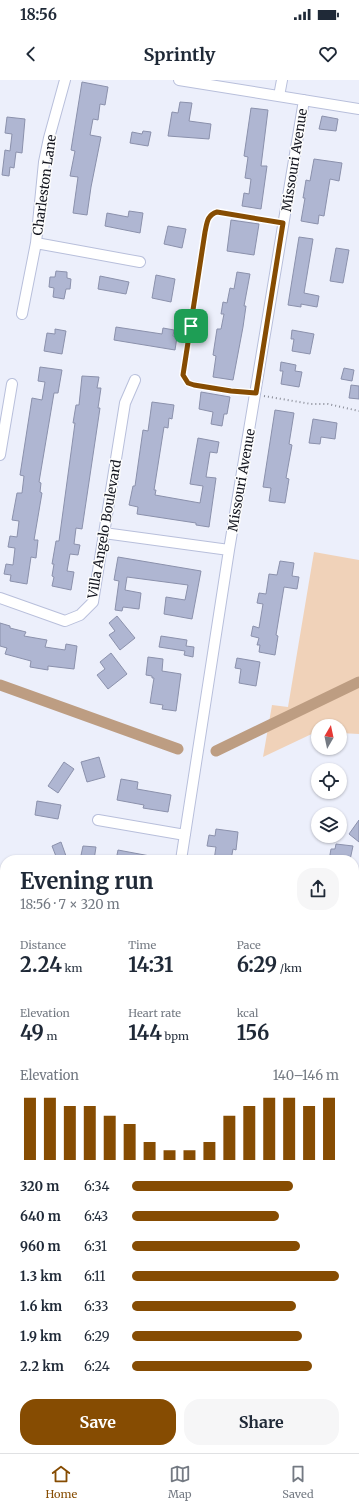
<!DOCTYPE html>
<meta charset="utf-8">
<style>
:root{--surface:#fff;--page:#f6f6f7;--text:#1f2937;--muted:#747a83;--line:#e0e1e3;--accent:#864c02}
body{margin:0;font-family:Merriweather,serif;background:var(--page);color:var(--text);height:100vh;display:flex;flex-direction:column;font-size:15px;white-space:nowrap}
*{box-sizing:border-box;margin:0}
p{font-size:13px;color:var(--muted)}
.icon{flex:none;width:22px;height:22px;fill:none;stroke:currentColor;stroke-width:2;stroke-linecap:round;stroke-linejoin:round}
.map{position:relative;flex:1;overflow:hidden}
.panel{position:absolute;left:0px;top:775px;width:359px;height:598px;display:flex;flex-direction:column;background:var(--surface);border-radius:16px 16px 0 0;box-shadow:0 1px 3px #0004}
.panel>*{flex:none}
.needle{width:26px;rotate:9deg}
.controls{position:absolute;left:311px;top:639px;display:grid;gap:8px}
.controls a{display:grid;place-items:center;width:36px;height:36px;border-radius:50%;background:var(--surface);box-shadow:0 1px 3px #0004;font-size:20px}
.pin{position:absolute;display:grid;place-items:center;width:34px;height:34px;color:#fff;margin:-17px;border-radius:8px;box-shadow:0 2px 6px #0006}
.round{display:grid;place-items:center;flex:none;width:42px;height:42px;border-radius:16px;background:var(--page)}
.summary{display:flex;align-items:center;justify-content:space-between;height:68px;padding:0 20px}
h1{font-size:22px;font-weight:700;line-height:30px}
.stats{display:grid;grid-template-columns:repeat(3,1fr);gap:6px;height:68px;padding:4px 20px}
.stats div{display:grid;align-content:center}
.stats b{font-size:20px;font-weight:700}
.stats small{font-size:11px;font-weight:400}
.stats p{font-size:11px}
.chart{height:112px;padding:8px 20px}
.chart p{display:flex;justify-content:space-between}
.chart svg{width:100%;height:72px;margin-top:4px;stroke:var(--accent);stroke-width:6}
.button{display:flex;gap:8px;margin-top:auto;padding:8px 20px}
.button a{flex:1;height:46px;border-radius:16px;background:var(--accent);color:#fff;font-size:16px;font-weight:700;line-height:46px;text-align:center}
.button a+a{background:var(--page);color:var(--text)}
ul{padding:0 20px;list-style:none;font-size:13px}
li{display:grid;grid-template-columns:64px 48px 1fr;align-items:center;height:30px}
li i{height:10px;border-radius:5px;background:var(--accent)}
.status{display:flex;justify-content:space-between;align-items:center;height:28px;padding:0 20px;background:var(--surface);direction:ltr}
.status svg{height:11px;fill:currentColor}
header{display:flex;justify-content:space-between;align-items:center;height:52px;padding:0 20px;background:var(--surface);font-size:18px;font-weight:700}
.dock{display:flex;justify-content:space-around;align-items:center;height:56px;border-top:1px solid var(--line);background:var(--surface);font-size:11px;color:var(--muted)}
.dock a{display:grid;justify-items:center;gap:2px}
.dock .current{color:var(--accent)}
.map>svg:first-child{display:block}
.green{fill:#f0d2b9}
.lines{fill:none;stroke-linecap:round;stroke-linejoin:round}
.canal{stroke:#bd9d82;stroke-width:11}
.building{fill:#afb6d2;stroke:#8b91ac}
.service-casing{stroke:#b8bfdb;stroke-width:7}
.minor-casing{stroke:#b8bfdb;stroke-width:12}
.path{stroke:#898c97;stroke-width:2;stroke-dasharray:1 3;stroke-linecap:butt}
.service{stroke:#fff;stroke-width:5}
.minor{stroke:#fff;stroke-width:10}
.route-casing{stroke:#fff;stroke-width:8}
.route{stroke:#864c02;stroke-width:5}
.labels{text-anchor:middle;stroke-width:3;stroke-linejoin:round;paint-order:stroke}
.street-label{font-size:13px;fill:#13151f;stroke:#fdfdfd}
</style>
<div class="status"><b>18:56</b><svg viewBox="0 0 49 12"><path d="M0 12V9h3v3zM5 12V6h3v6zM10 12V3h3v9zM15 12V0h3v12zM26 1h20v11H26zM47 4h2v5h-2z"/></svg></div>
<header><svg class="icon" aria-label="back" viewBox="0 0 24 24"><path d="M15 5l-7 7 7 7"/></svg>Sprintly<svg class="icon" aria-label="heart" viewBox="0 0 24 24"><path d="M12 20l-8-8c-3-5 5-10 8-4 3-6 11-1 8 4z"/></svg></header>
<div class="map">
<svg width="359" height="1373" viewBox="0 0 359 1373">
<rect width="100%" height="100%" fill="#eceffb"/>
<path class="green" d="M314,472L359,480V654L340,653V646H318V651L263,677L272,625L288,627Z
M354,947L359,948V1373H0V1279L5,1280V1368H354V1219L357,1195L354,1194Z"/>
<g class="lines">
<path class="canal" d="M0,605L178,669
M216,671L359,602"/>
</g>
<path class="building" d="M82,2L108,7L105,25L100,24L98,40L93,39L90,55L101,57L91,107L87,135L73,133L78,97L70,96L75,71L71,70Z
M180,22L192,23L189,41L211,44L209,59L168,56L172,32L178,33Z
M251,28L268,30L261,86H267L261,129L242,126L244,113L249,114L251,99L245,98L248,77L244,76Z
M322,36L338,39L336,51L319,49Z
M7,37L25,39L22,73L16,72L14,88L10,87L9,96L2,95L5,70L10,71L12,54L5,53Z
M143,51L151,52L148,66L130,63L132,52L142,54Z
M314,79L342,83L339,101L330,99L324,136L319,135L318,144L301,141L305,118H303L306,100L310,101Z
M129,131L143,133L140,153L105,146L107,133L128,137Z
M231,140L259,144L254,175L227,171Z
M168,146L186,149L182,168L164,164Z
M299,157L313,159L304,213L319,216L317,227L301,224V227L288,225Z
M336,168L349,170L343,203L330,201Z
M56,191L67,192V198L71,199L70,209H66L64,219L53,217L54,208L49,207L50,197H55Z
M237,192L250,194L244,226H246L243,247L233,300L213,297L216,276L213,275L217,249H221L224,234H221L223,222L227,223L230,208L234,209Z
M156,195L175,199L171,222L152,218Z
M100,196L129,202L126,214L98,209Z
M116,247L162,254L163,248L174,250L173,256L177,257L175,270L114,260Z
M55,249L66,251L62,274L44,271L47,253L55,254Z
M292,250L314,254L310,274L292,271L294,259H291Z
M281,282L296,285L295,291L302,292L299,307L281,304L283,291H280Z
M40,287L62,290L58,313H54L39,402L41,403L40,412L42,413L34,460H38L36,478L31,477L27,504L10,501L11,495L4,494L6,484L13,485L15,468L8,467L10,456L17,457L19,441L12,440L17,413H22L24,396L20,395L32,318L42,320L45,302L38,301Z
M344,288L354,290L352,301L341,299Z
M82,296L99,297L97,308H101L98,328H100L82,449L76,448L74,464L80,465L78,475L70,474L67,491L74,492L71,510L52,506L54,497L52,496L54,484H52L56,461H59L75,343H73L76,325H79Z
M351,305L359,306V319L349,318Z
M201,312L230,317L227,334H224L222,346L211,344L213,332L199,329Z
M152,322L174,325L172,339L169,338L168,348L164,347L154,410H156L155,415L200,423L203,406L190,404L198,358L219,362L217,373L210,372L206,397L216,398L209,447L196,445V443L137,434L138,427L129,425L133,406H135L143,350L148,351Z
M275,330L294,333L289,364L292,365L286,398L289,399L285,423L269,421L271,408L263,407Z
M313,339L337,343L335,359L321,357L320,364L309,363Z
M118,477L201,491L192,539L164,534L166,517L185,520L188,505L127,497L125,510L141,513L139,529L123,527L122,531L115,530L119,501L114,500Z
M280,481L294,483L292,496L299,497L297,509L284,507L276,555L278,556L275,575L259,572L260,565H257L259,558L251,556L253,546L259,548L263,524L257,523L259,513L266,514L269,494L277,495Z
M117,536L135,558L120,570L109,555L115,551L109,543Z
M0,543L10,546V548L26,552L24,556L47,560L45,567L65,570L66,564L77,566L74,589L48,586V590L30,587L31,581L5,574L7,568L0,566Z
M161,556L187,560L186,566L194,567L193,577L184,575L185,571L159,567Z
M111,573L127,594L108,609L97,595L105,589L100,582Z
M148,577L163,579L162,591L181,594L176,631L162,629L163,625L150,623L154,598H152V596L146,595Z
M237,578L260,582L256,606L239,603L241,589L235,588Z
M99,677L105,697L87,702L81,682Z
M64,682L74,689L58,713L48,706Z
M121,699L138,702L137,709L171,715L168,732L143,728L144,725L117,720Z
M37,721L61,725L58,739L35,735Z
M359,740V762L349,754Z
M216,749L238,752L236,770L233,769L231,780H214L216,767L207,766L209,755L215,756Z
M61,762L66,776L57,779L52,766Z
M336,764L353,766L350,780H329L331,769H335Z
M83,766L96,767L94,780H80Z
M118,770L150,776L149,780H116Z"/>
<g class="lines">
<defs>
<path id="service" d="M255,313C233,311 210,309 188,303L183,295L205,152C207,143 207,135 217,132L283,143
M0,837L5,838"/>
<path id="minor" d="M179,0L359,29
M279,16L282,0
M36,163L140,182
M22,234L36,163L44,82L49,58L65,0
M0,375L12,304
M104,453L229,470
M0,518L65,541L80,535L93,522L125,323L135,300
M98,740L185,755
M181,780L229,470L304,20
M354,860L359,857
M0,949L5,950
M88,1373L89,1368"/>
</defs>
<use href="#service" class="service-casing"/>
<use href="#minor" class="minor-casing"/>
<path class="path" d="M264,316L311,324H328L359,331
M109,1373L110,1368"/>
<use href="#service" class="service"/>
<use href="#minor" class="minor"/>
</g>
<g class="lines">
<defs>
<path id="route" d="M217,132L283,143L256,313L231,311L194,305L188,303L183,295L205,152C207,143 207,135 217,132Z"/>
</defs>
<use href="#route" class="route-casing"/>
<use href="#route" class="route"/>
</g>
<g class="labels">
<g class="street-label">
<text transform="translate(294 80) rotate(-81)" y="5">Missouri Avenue</text>
<text transform="translate(44 105) rotate(-82)" y="5">Charleston Lane</text>
<text transform="translate(241 400) rotate(-80)" y="5">Missouri Avenue</text>
<text transform="translate(104 449) rotate(-80)" y="5">Villa Angelo Boulevard</text>
</g>
</g>
</svg>
<div class="controls">
<a><svg class="needle" viewBox="-14 -14 28 28"><path d="M0-13l5 13h-10z" fill="#e53935"/><path d="M0 13l5-13h-10z" fill="#747a83"/></svg></a>
<a><svg class="icon" aria-label="locate" viewBox="0 0 24 24"><circle cx="12" cy="12" r="6"/><path d="M12 2v4M12 18v4M2 12h4M18 12h4"/></svg></a>
<a><svg class="icon" aria-label="layers" viewBox="0 0 24 24"><path d="M12 4l9 5-9 5-9-5zM3 14l9 5 9-5"/></svg></a>
</div>
<div class="pin" style="left:191px;top:246px;background:#1e9e55"><svg class="icon" aria-label="arrive" viewBox="0 0 24 24"><path d="M6 21V4h12l-3 4 3 4H6"/></svg></div>
<section class="panel">
<div class="summary"><div><h1>Evening run</h1><p>18:56 · 7 × 320 m</p></div><a class="round"><svg class="icon" aria-label="share" viewBox="0 0 24 24"><path d="M12 15V3M7 8l5-5 5 5M5 13v7h14v-7"/></svg></a></div>
<div class="stats">
<div><p>Distance</p><b>2.24<small> km</small></b></div>
<div><p>Time</p><b>14:31</b></div>
<div><p>Pace</p><b>6:29<small> /km</small></b></div>
</div>
<div class="stats">
<div><p>Elevation</p><b>49<small> m</small></b></div>
<div><p>Heart rate</p><b>144<small> bpm</small></b></div>
<div><p>kcal</p><b>156</b></div>
</div>
<div class="chart"><p><span>Elevation</span>140–146 m</p>
<svg viewBox="0 0 160 44" preserveAspectRatio="none"><path d="M5 44V6M15 44V6M25 44V11M35 44V11M45 44V17M55 44V22M65 44V33M75 44V38M85 44V38M95 44V33M105 44V17M115 44V11M125 44V6M135 44V6M145 44V11M155 44V6"/></svg>
</div>
<ul>
<li><b>320 m</b>6:34<i style="width:78%"></i></li>
<li><b>640 m</b>6:43<i style="width:71%"></i></li>
<li><b>960 m</b>6:31<i style="width:81%"></i></li>
<li><b>1.3 km</b>6:11<i style="width:100%"></i></li>
<li><b>1.6 km</b>6:33<i style="width:79%"></i></li>
<li><b>1.9 km</b>6:29<i style="width:82%"></i></li>
<li><b>2.2 km</b>6:24<i style="width:87%"></i></li>
</ul>
<div class="button"><a>Save</a><a>Share</a></div>
</section>
</div>
<nav class="dock">
<a class="current"><svg class="icon" aria-label="home" viewBox="0 0 24 24"><path d="M3 11l9-7 9 7M6 9v11h12V9"/></svg>Home</a>
<a><svg class="icon" aria-label="map" viewBox="0 0 24 24"><path d="M3 6l6-2 6 2 6-2v14l-6 2-6-2-6 2zM9 4v14M15 6v14"/></svg>Map</a>
<a><svg class="icon" aria-label="saved" viewBox="0 0 24 24"><path d="M7 4h10v16l-5-4-5 4z"/></svg>Saved</a>
</nav>
